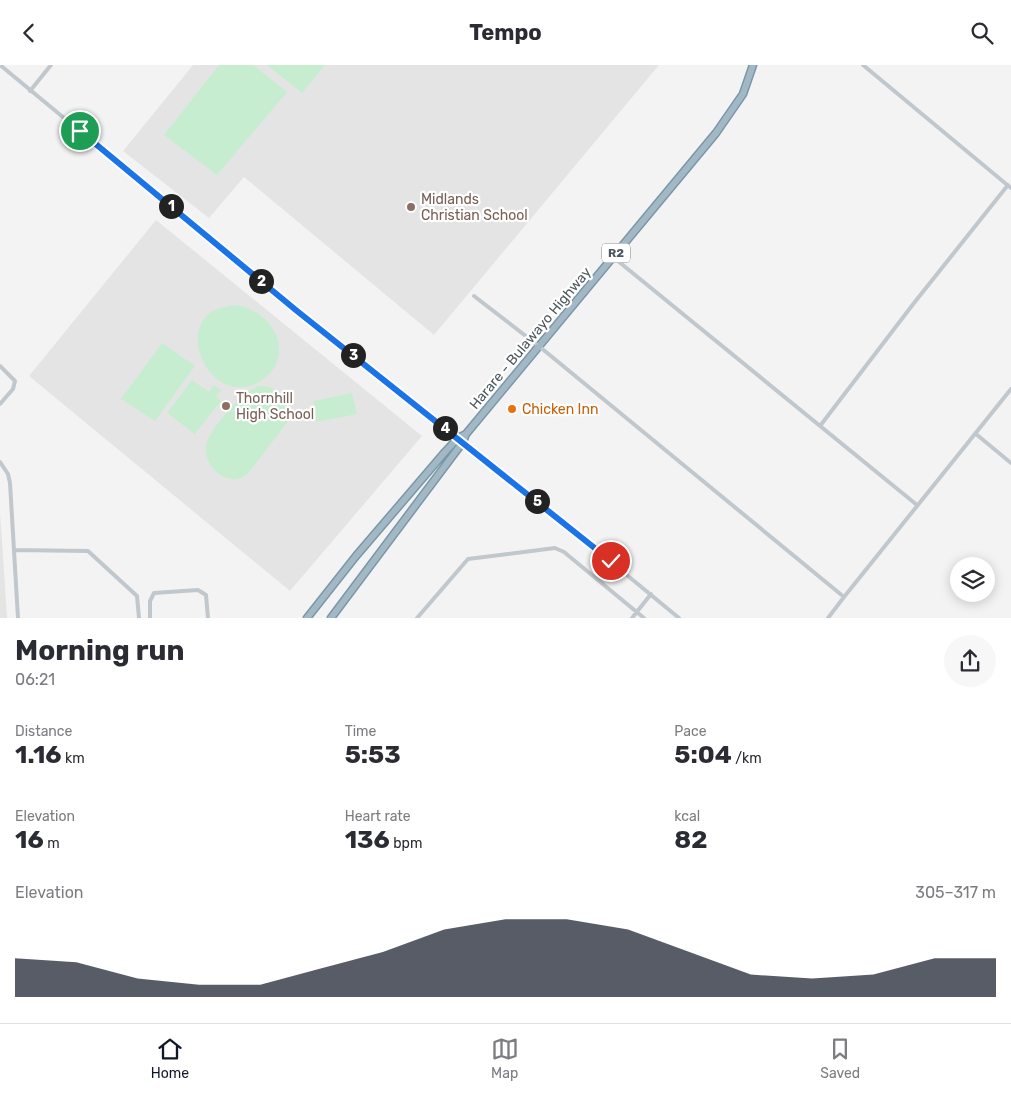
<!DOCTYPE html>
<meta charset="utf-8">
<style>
:root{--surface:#fff;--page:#f7f7f7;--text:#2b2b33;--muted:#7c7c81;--line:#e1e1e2;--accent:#111827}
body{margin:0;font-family:Rubik,sans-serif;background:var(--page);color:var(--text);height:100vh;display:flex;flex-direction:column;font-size:19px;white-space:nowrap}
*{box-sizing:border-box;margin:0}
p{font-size:16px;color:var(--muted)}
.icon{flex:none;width:28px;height:28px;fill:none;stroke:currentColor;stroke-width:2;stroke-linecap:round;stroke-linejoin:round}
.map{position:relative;height:553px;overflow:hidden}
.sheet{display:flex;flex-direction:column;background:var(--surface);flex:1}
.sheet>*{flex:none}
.controls{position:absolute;left:950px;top:492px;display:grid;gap:10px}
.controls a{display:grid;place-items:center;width:45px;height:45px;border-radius:50%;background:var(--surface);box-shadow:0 2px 12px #0003;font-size:25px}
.pin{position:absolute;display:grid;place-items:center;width:42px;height:42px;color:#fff;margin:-21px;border:2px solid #fff;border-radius:50%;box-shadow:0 1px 5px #0007}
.km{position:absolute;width:25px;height:25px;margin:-12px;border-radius:50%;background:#222;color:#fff;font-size:14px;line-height:25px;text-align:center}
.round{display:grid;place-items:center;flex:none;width:52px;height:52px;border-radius:26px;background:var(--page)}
.headline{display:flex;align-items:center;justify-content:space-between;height:85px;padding:0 15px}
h1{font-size:28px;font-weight:700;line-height:38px}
.figures{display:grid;grid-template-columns:repeat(3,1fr);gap:8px;height:85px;padding:5px 15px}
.figures div{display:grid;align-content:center}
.figures b{font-size:25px;font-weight:700}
.figures small{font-size:14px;font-weight:400}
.figures p{font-size:14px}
.chart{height:140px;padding:10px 15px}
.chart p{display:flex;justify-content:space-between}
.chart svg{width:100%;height:90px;margin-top:5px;fill:var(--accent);opacity:.7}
header{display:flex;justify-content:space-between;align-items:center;height:65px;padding:0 15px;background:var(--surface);font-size:22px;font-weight:700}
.tabs{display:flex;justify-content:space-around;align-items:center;height:70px;border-top:1px solid var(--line);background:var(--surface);font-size:14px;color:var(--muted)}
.tabs a{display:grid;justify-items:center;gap:2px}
.tabs .active{color:var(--accent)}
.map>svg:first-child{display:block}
.education{fill:#e5e4e4}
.green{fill:#c6edcf}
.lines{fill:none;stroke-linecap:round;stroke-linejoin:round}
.trunk-casing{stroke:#7a97a8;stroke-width:9}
.minor{stroke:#c0c8cd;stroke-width:4}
.trunk{stroke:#a2b9c5;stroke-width:6}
.route-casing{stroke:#fff;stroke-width:10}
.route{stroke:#1a73e8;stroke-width:6}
.education-dot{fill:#8d6e63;stroke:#fff;stroke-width:2}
.food-dot{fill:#e8710a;stroke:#fff;stroke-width:2}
.labels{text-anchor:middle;stroke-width:4.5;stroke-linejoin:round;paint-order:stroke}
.shield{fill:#fff;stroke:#828a8e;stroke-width:1}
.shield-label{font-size:12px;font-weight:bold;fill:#4c585e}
.education-label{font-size:14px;fill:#785e54;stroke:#fff;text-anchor:start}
.street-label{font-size:14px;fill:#4c585e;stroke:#fff}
.food-label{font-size:14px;fill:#c56008;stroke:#fff;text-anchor:start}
</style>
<header><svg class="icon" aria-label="back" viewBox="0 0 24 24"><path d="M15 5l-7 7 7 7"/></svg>Tempo<svg class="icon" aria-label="search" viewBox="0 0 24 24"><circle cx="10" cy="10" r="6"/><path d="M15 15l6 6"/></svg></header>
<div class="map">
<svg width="1011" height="553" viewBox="0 0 1011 553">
<rect width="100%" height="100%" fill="#f4f3f3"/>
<path class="education" d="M193,0H659L434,270L244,112L209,153L123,86Z
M156,155L422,371L290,526L29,311Z
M0,448L2,475L7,553H0Z"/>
<path class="green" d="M219,0H253L287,27L217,110L164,70Z
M267,0H325L302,28Z
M233,240C262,241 290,273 275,301C271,309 263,315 255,319C212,338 178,271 211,247C217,243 227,242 233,240Z
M162,278L195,301L155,356L121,334Z
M192,315L209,327L214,320L221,325L216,332L221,336L195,369L167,348Z
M258,321C281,321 287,334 288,356L247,410C244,411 239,414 236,414C218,416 201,394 207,377C214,359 241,329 258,321Z
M352,328L357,349L316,357L314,336Z"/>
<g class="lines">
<defs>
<path id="trunk" d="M307,553L356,491L445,387L458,373L466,369
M331,553L463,377L466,369L716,68L743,29L753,0"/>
</defs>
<use href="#trunk" class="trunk-casing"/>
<path class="minor" d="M0,0L297,246L531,431L679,553
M863,0L1011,123
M30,26L51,0
M613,192L917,440
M474,231L540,282L844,532L1011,324
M0,301L15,316L13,324L0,339
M820,361L914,238L1008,120
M976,369L1011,398
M0,397L8,409L10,418L18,553
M14,485L88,486L137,531L139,553
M150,553V536L154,528L198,525L206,530L208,553
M417,553L468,494L555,483L564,487L644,553
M632,553L651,529
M828,553L844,532"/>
<use href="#trunk" class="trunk"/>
</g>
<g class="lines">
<defs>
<path id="route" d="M80,66L297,246L611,496"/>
</defs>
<use href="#route" class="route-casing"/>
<use href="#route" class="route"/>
</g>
<g class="education-dot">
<circle cx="411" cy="142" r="5"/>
<circle cx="226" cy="341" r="5"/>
</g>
<circle class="food-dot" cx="512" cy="344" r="5"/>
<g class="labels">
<rect class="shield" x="602" y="178.5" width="28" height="19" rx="4"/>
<g class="shield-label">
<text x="616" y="192">R2</text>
</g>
<g class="education-label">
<text x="421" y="139">Midlands<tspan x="421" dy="16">Christian School</tspan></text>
<text x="236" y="338">Thornhill<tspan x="236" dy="16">High School</tspan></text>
</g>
<g class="street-label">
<text transform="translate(530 273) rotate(-50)" y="5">Harare - Bulawayo Highway</text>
</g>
<g class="food-label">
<text x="522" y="349">Chicken Inn</text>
</g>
</g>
</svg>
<div class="controls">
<a><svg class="icon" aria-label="layers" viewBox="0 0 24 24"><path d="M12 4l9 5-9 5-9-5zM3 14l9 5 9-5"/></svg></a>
</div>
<div class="pin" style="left:80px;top:66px;background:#1e9e55"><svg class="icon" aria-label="arrive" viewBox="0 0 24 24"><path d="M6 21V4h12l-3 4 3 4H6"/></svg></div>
<div class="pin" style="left:611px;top:496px;background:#d93025"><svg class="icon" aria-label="check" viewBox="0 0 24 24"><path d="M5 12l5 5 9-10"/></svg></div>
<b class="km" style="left:171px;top:141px">1</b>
<b class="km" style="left:261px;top:216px">2</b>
<b class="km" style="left:353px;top:290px">3</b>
<b class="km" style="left:445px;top:363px">4</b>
<b class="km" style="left:537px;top:436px">5</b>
</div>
<section class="sheet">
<div class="headline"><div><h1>Morning run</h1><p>06:21</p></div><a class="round"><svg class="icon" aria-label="share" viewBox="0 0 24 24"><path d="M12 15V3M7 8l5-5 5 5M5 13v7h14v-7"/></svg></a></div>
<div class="figures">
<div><p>Distance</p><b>1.16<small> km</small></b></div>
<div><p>Time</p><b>5:53</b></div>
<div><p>Pace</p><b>5:04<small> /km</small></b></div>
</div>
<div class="figures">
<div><p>Elevation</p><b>16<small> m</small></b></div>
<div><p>Heart rate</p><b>136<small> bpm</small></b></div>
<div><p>kcal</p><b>82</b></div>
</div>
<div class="chart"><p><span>Elevation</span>305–317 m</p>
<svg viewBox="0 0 160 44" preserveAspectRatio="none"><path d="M0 44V25L10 27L20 35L30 38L40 38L50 30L60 22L70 11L80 6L90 6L100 11L110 22L120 33L130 35L140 33L150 25L160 25V44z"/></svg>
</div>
</section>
<nav class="tabs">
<a class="active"><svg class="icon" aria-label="home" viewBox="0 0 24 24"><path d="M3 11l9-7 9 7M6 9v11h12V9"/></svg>Home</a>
<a><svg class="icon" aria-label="map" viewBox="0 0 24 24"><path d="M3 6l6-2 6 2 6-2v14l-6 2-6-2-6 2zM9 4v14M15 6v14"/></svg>Map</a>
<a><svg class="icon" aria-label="saved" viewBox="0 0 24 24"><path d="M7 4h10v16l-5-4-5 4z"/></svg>Saved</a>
</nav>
